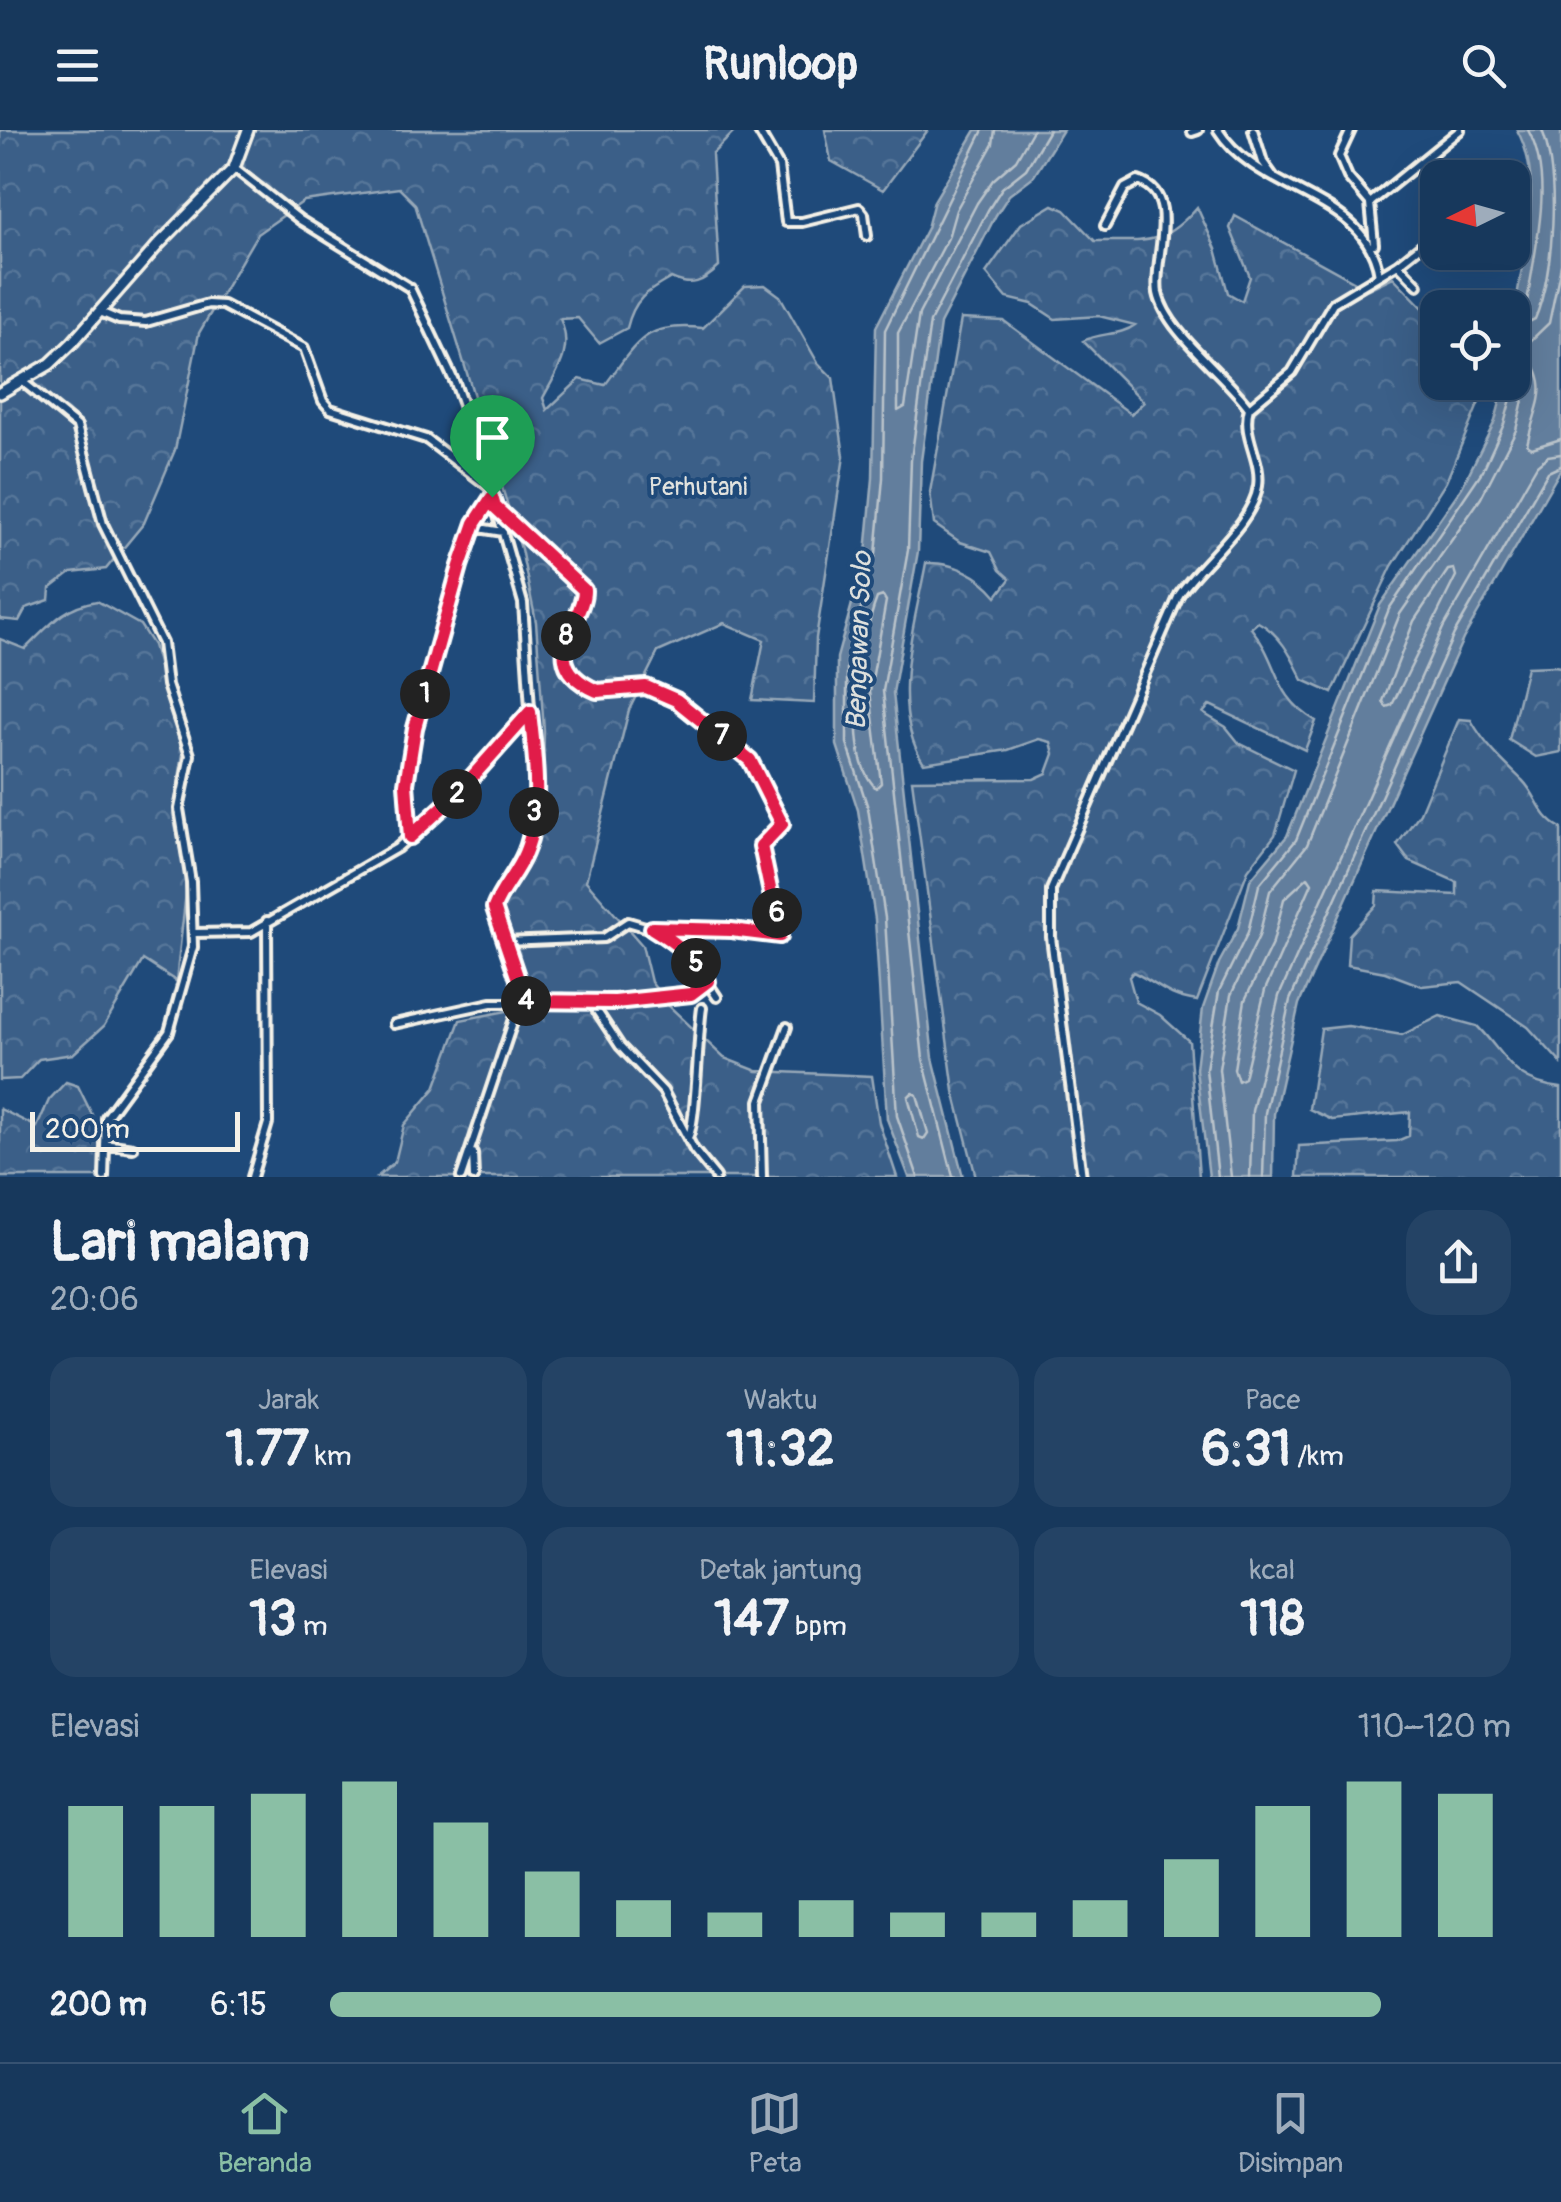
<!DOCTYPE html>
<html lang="id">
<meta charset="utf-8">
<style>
:root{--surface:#17385c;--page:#244365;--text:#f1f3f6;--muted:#9eacbb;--line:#365272;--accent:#8abfa5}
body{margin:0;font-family:Pangolin,sans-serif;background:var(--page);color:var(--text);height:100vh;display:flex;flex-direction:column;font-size:38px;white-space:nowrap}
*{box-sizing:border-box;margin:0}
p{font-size:32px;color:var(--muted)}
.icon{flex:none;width:55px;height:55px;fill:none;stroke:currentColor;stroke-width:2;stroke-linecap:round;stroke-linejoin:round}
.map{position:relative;height:1047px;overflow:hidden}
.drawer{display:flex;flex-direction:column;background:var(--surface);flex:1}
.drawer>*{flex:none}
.needle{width:65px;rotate:265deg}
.controls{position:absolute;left:1420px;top:30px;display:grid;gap:20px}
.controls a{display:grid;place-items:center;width:110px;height:110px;border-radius:20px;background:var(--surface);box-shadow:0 10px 40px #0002,0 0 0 2px var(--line);font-size:50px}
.scale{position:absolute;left:30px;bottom:25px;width:210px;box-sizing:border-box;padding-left:10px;border:5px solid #f4f1e8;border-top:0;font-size:28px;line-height:35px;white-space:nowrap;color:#f4f1e8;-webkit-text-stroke:8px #1f4a7a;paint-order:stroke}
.pin{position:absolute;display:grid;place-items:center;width:85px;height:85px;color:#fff;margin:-102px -42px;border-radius:50% 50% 50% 0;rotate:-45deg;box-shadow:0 0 10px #0007}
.pin .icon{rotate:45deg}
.km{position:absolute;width:50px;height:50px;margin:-25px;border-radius:50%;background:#222;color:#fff;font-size:28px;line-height:50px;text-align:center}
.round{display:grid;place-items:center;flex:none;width:105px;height:105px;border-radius:30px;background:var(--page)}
.head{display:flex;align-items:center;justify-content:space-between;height:170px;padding:0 50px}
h1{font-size:55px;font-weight:700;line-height:75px}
.stats{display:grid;grid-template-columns:repeat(3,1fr);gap:15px;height:170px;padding:10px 50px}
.stats div{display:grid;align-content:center;border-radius:25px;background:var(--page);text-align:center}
.stats b{font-size:50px;font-weight:700}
.stats small{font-size:28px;font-weight:400}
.stats p{font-size:28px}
.chart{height:280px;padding:20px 50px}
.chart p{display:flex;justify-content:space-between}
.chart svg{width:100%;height:180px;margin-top:10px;stroke:var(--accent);stroke-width:6}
ul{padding:0 50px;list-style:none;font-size:32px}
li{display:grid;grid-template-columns:160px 120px 1fr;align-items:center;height:75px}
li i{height:25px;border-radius:12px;background:var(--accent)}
header{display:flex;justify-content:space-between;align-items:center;height:130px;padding:0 50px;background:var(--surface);font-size:45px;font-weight:700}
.tab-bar{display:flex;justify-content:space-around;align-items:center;height:140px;border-top:2px solid var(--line);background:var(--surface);font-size:28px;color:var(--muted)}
.tab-bar a{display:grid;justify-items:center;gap:5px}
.tab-bar .on{color:var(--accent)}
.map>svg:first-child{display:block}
.forest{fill:url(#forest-crowns);stroke:#97a8b8;stroke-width:2.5}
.water{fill:#627e9d;stroke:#9cacbb;stroke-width:2.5}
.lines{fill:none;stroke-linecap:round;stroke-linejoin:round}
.shore{stroke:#bac3ca;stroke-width:2.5}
.minor-casing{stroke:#f4f1e8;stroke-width:14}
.tertiary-casing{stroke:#f4f1e8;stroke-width:16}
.minor{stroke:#1f4a7a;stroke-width:6}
.tertiary{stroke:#1f4a7a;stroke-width:9}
.route-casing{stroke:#fff;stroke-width:20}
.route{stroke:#e11d48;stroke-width:12}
.labels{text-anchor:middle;stroke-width:8;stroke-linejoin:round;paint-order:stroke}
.park-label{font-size:25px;fill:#e1e2de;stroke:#1f4a7a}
.water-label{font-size:28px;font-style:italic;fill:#dee0dd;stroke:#1f4a7a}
</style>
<header><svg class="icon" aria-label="menu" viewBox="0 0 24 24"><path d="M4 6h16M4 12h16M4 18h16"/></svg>Runloop<svg class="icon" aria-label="search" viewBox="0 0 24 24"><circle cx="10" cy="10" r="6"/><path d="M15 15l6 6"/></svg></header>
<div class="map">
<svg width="1561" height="1047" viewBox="0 0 1561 1047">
<defs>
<pattern id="forest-crowns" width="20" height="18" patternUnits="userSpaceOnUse" patternTransform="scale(2.5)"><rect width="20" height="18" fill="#3a5f88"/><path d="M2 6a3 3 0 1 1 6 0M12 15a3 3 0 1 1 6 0" fill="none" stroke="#577699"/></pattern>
</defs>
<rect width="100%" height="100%" fill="#1f4a7a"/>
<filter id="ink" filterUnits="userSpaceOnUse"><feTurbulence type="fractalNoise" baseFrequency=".01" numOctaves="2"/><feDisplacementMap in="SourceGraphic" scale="20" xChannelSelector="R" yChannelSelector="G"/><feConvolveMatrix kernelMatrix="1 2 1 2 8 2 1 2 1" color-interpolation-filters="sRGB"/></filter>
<g filter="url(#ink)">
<path class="forest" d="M0,0H750L734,2L712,24L719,137C703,152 692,158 671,148C646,162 634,169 627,198L599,213L578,188L560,189C574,219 558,240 543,268L547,280L580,249L605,255C639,210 644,192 703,198L745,156L765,155L780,166L818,233L833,248L844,326L816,508L814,573L752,570L764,510L724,493L658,522L629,580L586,751L642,815L651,852L669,876L724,928L757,941L872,946L879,993L897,1047H377L395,1032L404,995L435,958L460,890L527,877L528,862L501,779L541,702L544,601L536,492L521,419L415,74L399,58L304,71L257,104L199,203L175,320L144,393L106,439L71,443L50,459L49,470L26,478L19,491L0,489Z
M825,0H928L883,60L831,31Z
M1053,75L1065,80L1095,111C1145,110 1162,118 1197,77L1216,119L1228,163L1242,171L1250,147L1230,98L1235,86L1368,159L1393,147L1426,181L1422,216L1437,220L1438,252L1487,253L1446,352L1392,436L1332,563L1303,550C1292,528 1281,504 1258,492L1251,498C1280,533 1272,565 1316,591L1305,620L1210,575L1203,583L1226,597L1239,613L1294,640L1275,705L1248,740L1197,871C1165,866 1160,855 1133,842L1129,847L1136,872L1160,885L1189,911L1199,1047H976L954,961L912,650L1034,649L1047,643L1054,624L1051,612L1039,609L1008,620L924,633C888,579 915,493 926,433C954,432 979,444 997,466L1010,449L1000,440L991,422L960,412L934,394L930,362L961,189L1004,191L1131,284L1144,272L1083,211C1100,202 1121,206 1135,195L1099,186L1055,189L1032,174L1007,168L986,143L1021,94Z
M97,471L140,495L153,515L183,624L173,684L187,754L176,851L143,830L104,896L73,924L39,929L20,949L0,950V509L25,519C49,496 63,476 97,471Z
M1554,536L1561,537V622L1536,627L1509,610L1527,537Z
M1459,589L1471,590C1485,615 1502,631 1522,650C1539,667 1538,686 1561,698V933L1528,897L1461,852L1422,856L1385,842L1347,835L1349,805L1376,775L1377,761L1457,765V752L1409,731L1397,715L1420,683Z
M1440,886L1477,896C1507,926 1510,952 1561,958V1047H1297L1299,1016L1397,1011L1409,1006L1410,982L1332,990L1309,979L1321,899L1348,896L1402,905Z
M66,952L78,956L102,1005L99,1047H0V979L37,997L49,970Z"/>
<path class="water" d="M976,0H1063L1034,46L1009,65L996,85L940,194L921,331L918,421L893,563L933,928L963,1047H909L887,989L875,789L858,680L837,615V528L866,423L873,348L876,197L927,98L934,71Z
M1517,0H1561V339L1463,509L1299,874L1274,984L1273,1047H1209L1196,939L1203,878L1219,833L1238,798L1250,750L1287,706L1380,475L1462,357L1495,291L1505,253L1512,252C1512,224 1513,196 1517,167C1525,116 1544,49 1517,0Z"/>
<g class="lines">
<path class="shore" d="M995,0L993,14L956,80L948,108L898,203V281L905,277L919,184L977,73L993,50L1016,30L1033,0
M1561,135L1549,193L1523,218C1554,258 1536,271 1527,315L1532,318L1561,309
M1512,188L1526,179C1533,125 1556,51 1528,0
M1512,200L1535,189C1554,144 1560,46 1542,0
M1454,439L1456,446L1392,575L1386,577L1383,571L1414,491L1448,440Z
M883,466L886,471L870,561L881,653L876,658C841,624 861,509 877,468Z
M1308,747L1312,753L1265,860L1244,948L1238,951L1234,939L1245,870L1273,812L1284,769Z
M912,963L917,965L928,1003L924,1009L919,1007L908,967Z
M918,1047L897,986L885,788L868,678L847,613V529L876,424L883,348L885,200L983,0
M953,1047L923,929L883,561L908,420L911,330L930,192L988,80L1002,58L1026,39L1049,0
M1218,1047L1206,939L1219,861L1248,802L1259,755L1296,710L1389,479L1483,340L1504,294L1514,258L1512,248
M1231,1047L1219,939L1231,865L1259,806L1270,761L1307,715L1400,484L1481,368L1516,300L1527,253L1522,240L1512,232
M1250,1047L1252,981L1279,866L1443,498L1537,335L1548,326L1561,324
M1263,1047L1265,983L1290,870L1454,504L1548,342L1561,336"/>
<defs>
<path id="minor" d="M758,0L779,36L786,92H802L859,78L864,84L867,106
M1218,0C1259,65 1367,64 1379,145
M1253,0L1263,32L1273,46
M1351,0L1339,26L1348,47L1370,73
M1192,2L1198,0
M234,38L300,90L410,158L455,253L478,316L523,473L535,653L526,721L494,778L519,852L520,871L461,1047
M1105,96L1125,58L1138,51C1183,65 1152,129 1158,163C1166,202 1225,244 1249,278
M1374,114L1370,73L1460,0
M1398,134L1418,155
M100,182L119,190L146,192L208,174L223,175L304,218L323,271L330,279L426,309L488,356
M23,252L77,296L103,394L162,513L167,555L190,625L179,679L191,752L193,817L169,902L106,988L104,1047
M495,377L584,460C585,489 532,533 597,561L646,557L676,569L750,630L782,695L761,716L780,807L731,799H652L628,792L604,808L504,812
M473,397L503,402
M410,706L406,654L415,598L460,436L475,393L491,368
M654,800L691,828L717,867
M195,803L251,802L397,718L456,665L529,584
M592,872L694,863L708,851
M394,894L491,873L591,872L620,916L663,961L694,1020L716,1047
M688,1007C696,999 698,900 702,878
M105,1014L133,1018
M473,1023L474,1047
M252,1047L268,993L267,791
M762,1047L760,971L787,897
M1082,1047L1051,807V760L1179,465C1201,432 1253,394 1258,356C1262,329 1241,306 1249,278L1292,242L1333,173L1398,134L1438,102"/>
<path id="tertiary" d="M0,263L50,234L72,213L158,115L234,38L248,0"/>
</defs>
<use href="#minor" class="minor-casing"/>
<use href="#tertiary" class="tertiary-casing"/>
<use href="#minor" class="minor"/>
<use href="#tertiary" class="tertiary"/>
</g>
</g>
<g class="lines" filter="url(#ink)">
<defs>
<path id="route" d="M492,367L495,377L584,460C585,490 532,533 597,561L646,557L676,570L750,630L782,694L761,716L780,806L731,800L652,798C675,812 694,827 708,851L691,864L615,872L520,871L519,852L494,778C501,759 517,743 525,723C543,680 535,627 530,582L456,665L410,707L406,654L415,598L460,436L475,393Z"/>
</defs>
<use href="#route" class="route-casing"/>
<use href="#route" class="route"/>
</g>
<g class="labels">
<g class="park-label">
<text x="698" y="365">Perhutani</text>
</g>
<g class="water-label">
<text transform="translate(858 511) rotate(-88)" y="10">Bengawan Solo</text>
</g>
</g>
</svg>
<div class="controls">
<a><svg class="needle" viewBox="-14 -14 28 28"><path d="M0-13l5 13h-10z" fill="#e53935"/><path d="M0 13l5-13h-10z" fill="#9eacbb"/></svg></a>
<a><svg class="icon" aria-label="locate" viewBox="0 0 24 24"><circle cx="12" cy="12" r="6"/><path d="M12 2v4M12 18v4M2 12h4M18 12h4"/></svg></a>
</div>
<div class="scale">200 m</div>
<div class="pin" style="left:492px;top:367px;background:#1e9e55"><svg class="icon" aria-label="arrive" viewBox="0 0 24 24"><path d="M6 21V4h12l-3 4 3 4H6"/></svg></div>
<b class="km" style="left:425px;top:564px">1</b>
<b class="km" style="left:457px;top:664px">2</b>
<b class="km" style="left:534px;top:682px">3</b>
<b class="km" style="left:526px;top:871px">4</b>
<b class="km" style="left:696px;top:833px">5</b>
<b class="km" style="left:777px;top:783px">6</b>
<b class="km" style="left:722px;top:606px">7</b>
<b class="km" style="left:566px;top:506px">8</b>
</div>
<section class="drawer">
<div class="head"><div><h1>Lari malam</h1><p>20:06</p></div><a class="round"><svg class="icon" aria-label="share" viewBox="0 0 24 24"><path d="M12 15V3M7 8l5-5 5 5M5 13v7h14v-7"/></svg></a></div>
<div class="stats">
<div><p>Jarak</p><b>1.77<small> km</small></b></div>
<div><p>Waktu</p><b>11:32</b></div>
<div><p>Pace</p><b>6:31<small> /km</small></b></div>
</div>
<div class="stats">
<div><p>Elevasi</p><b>13<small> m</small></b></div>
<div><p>Detak jantung</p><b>147<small> bpm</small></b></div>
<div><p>kcal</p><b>118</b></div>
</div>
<div class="chart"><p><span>Elevasi</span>110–120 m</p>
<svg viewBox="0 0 160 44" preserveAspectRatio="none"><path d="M5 44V12M15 44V12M25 44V9M35 44V6M45 44V16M55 44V28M65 44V35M75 44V38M85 44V35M95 44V38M105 44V38M115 44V35M125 44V25M135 44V12M145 44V6M155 44V9"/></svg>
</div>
<ul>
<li><b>200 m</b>6:15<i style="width:89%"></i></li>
</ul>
</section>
<nav class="tab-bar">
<a class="on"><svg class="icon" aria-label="home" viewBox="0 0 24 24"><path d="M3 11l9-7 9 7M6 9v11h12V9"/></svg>Beranda</a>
<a><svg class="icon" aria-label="map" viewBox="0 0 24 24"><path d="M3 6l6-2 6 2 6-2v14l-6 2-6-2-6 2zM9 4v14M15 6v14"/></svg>Peta</a>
<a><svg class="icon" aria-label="saved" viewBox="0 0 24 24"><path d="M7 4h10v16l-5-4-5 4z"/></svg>Disimpan</a>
</nav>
